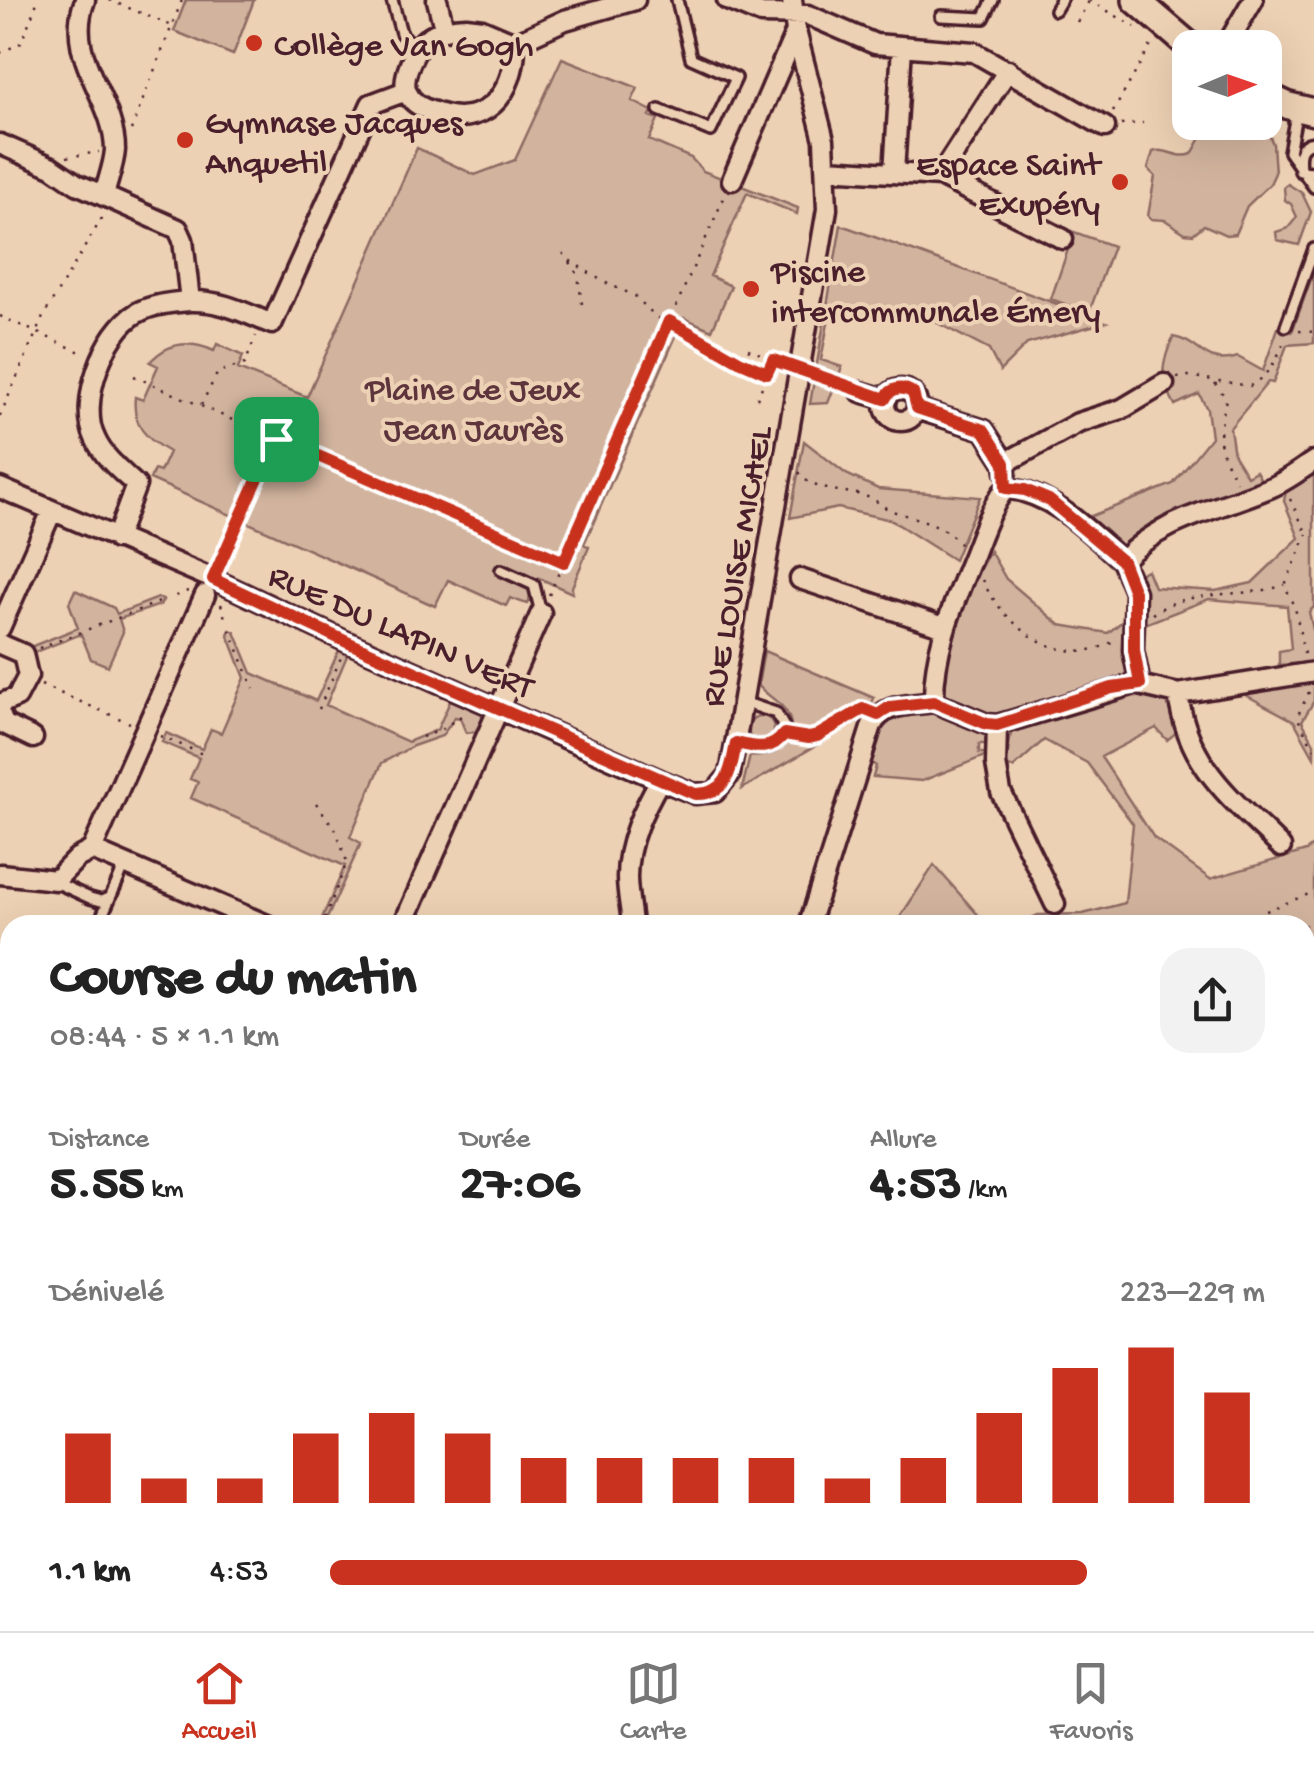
<!DOCTYPE html>
<html lang="fr">
<meta charset="utf-8">
<style>
:root{--surface:#fff;--page:#f2f2f2;--text:#222;--muted:#767676;--line:#e0e0e0;--accent:#c8321e}
body{margin:0;font-family:"Gochi Hand",sans-serif;background:var(--page);color:var(--text);height:100vh;display:flex;flex-direction:column;font-size:38px;white-space:nowrap}
*{box-sizing:border-box;margin:0}
p{font-size:32px;color:var(--muted)}
.icon{flex:none;width:55px;height:55px;fill:none;stroke:currentColor;stroke-width:2;stroke-linecap:round;stroke-linejoin:round}
.map{position:relative;flex:1;overflow:hidden}
.drawer{position:absolute;left:0px;top:915px;width:1315px;height:718px;display:flex;flex-direction:column;background:var(--surface);border-radius:30px 30px 0 0;box-shadow:0 10px 40px #0002}
.drawer>*{flex:none}
.needle{width:65px;rotate:88deg}
.controls{position:absolute;left:1172px;top:30px;display:grid;gap:20px}
.controls a{display:grid;place-items:center;width:110px;height:110px;border-radius:20px;background:var(--surface);box-shadow:0 10px 40px #0002;font-size:50px}
.pin{position:absolute;display:grid;place-items:center;width:85px;height:85px;color:#fff;margin:-42px;border-radius:20px;box-shadow:0 5px 15px #0006}
.round{display:grid;place-items:center;flex:none;width:105px;height:105px;border-radius:30px;background:var(--page)}
.overview{display:flex;align-items:center;justify-content:space-between;height:170px;padding:0 50px}
h1{font-size:55px;font-weight:700;line-height:75px}
.stats{display:grid;grid-template-columns:repeat(3,1fr);gap:15px;height:170px;padding:10px 50px}
.stats div{display:grid;align-content:center}
.stats b{font-size:50px;font-weight:700}
.stats small{font-size:28px;font-weight:400}
.stats p{font-size:28px}
.chart{height:280px;padding:20px 50px}
.chart p{display:flex;justify-content:space-between}
.chart svg{width:100%;height:180px;margin-top:10px;stroke:var(--accent);stroke-width:6}
ul{padding:0 50px;list-style:none;font-size:32px}
li{display:grid;grid-template-columns:160px 120px 1fr;align-items:center;height:75px}
li i{height:25px;border-radius:12px;background:var(--accent)}
.menu{display:flex;justify-content:space-around;align-items:center;height:140px;border-top:2px solid var(--line);background:var(--surface);font-size:28px;color:var(--muted)}
.menu a{display:grid;justify-items:center;gap:5px}
.menu .selected{color:var(--accent)}
.map>svg:first-child{display:block}
.green{fill:#d2b49e;stroke:#8e6a64;stroke-width:2.5}
.lines{fill:none;stroke-linecap:round;stroke-linejoin:round}
.lane-casing{stroke:#4a1f2b;stroke-width:16}
.street-casing{stroke:#4a1f2b;stroke-width:25}
.secondary-casing{stroke:#4a1f2b;stroke-width:32}
.highway-casing{stroke:#4a1f2b;stroke-width:40}
.path{stroke:#4a1f2b;stroke-width:2.5;stroke-dasharray:2.5 8;stroke-linecap:butt}
.lane{stroke:#edd1b4;stroke-width:9}
.street{stroke:#edd1b4;stroke-width:18}
.secondary{stroke:#edd1b4;stroke-width:25}
.highway{stroke:#edd1b4;stroke-width:32}
.route-casing{stroke:#fff;stroke-width:20}
.route{stroke:#c8321e;stroke-width:12}
.poi-dot{fill:#c8321e;stroke:#edd1b4;stroke-width:4}
.labels{text-anchor:middle;stroke-width:8;stroke-linejoin:round;paint-order:stroke}
.poi-label{font-size:35px;fill:#4a1f2b;stroke:#edd1b4;text-anchor:start}
.park-label{font-size:35px;fill:#5e353c;stroke:#edd1b4}
.street-label{font-size:35px;fill:#4a1f2b;stroke:#edd1b4}
</style>
<div class="map">
<svg width="1314" height="1631" viewBox="0 0 1314 1631">
<rect width="100%" height="100%" fill="#edd1b4"/>
<filter id="ink" filterUnits="userSpaceOnUse"><feTurbulence type="fractalNoise" baseFrequency=".01" numOctaves="2"/><feDisplacementMap in="SourceGraphic" scale="20" xChannelSelector="R" yChannelSelector="G"/><feConvolveMatrix kernelMatrix="1 2 1 2 8 2 1 2 1" color-interpolation-filters="sRGB"/></filter>
<g filter="url(#ink)">
<path class="green" d="M186,0H254L233,55L174,31Z
M562,58L638,88L632,101L652,111L650,116L658,119L649,140L691,158L703,171L798,208L797,214L747,193L710,276L731,286L712,330L684,318L584,544L589,547L572,587V593L539,578L527,604L510,598L506,606L448,580L435,606L150,479L154,470L160,472L169,452C146,439 132,425 135,397L143,400L158,366L150,362C168,342 190,340 214,351L217,344L243,356L238,369L307,397L417,148L475,175L515,160Z
M1210,122L1252,123L1268,132L1273,144L1275,173L1270,184L1247,206L1235,234L1226,235L1204,225L1193,234L1185,233L1165,220L1151,219L1148,216L1155,176L1148,169L1153,152C1167,147 1177,160 1192,154Z
M1288,184L1302,193L1311,212L1299,245L1277,240L1276,232L1288,228L1297,217L1291,204L1285,200L1284,187Z
M841,225L869,235L1106,322L1027,344L1000,371L989,350L924,316L829,318L821,360L842,367L828,403L810,404Z
M1074,232L1113,246L1089,313L1051,299Z
M1314,271V343L1287,345L1273,383L1268,382L1230,428L1234,455L1247,476L1256,471L1264,485L1120,548L1086,518L1173,484L1211,437L1207,409L1199,394L1175,405C1160,376 1160,368 1173,337C1200,341 1205,368 1238,357L1263,371L1278,328L1292,332Z
M804,441L846,474L878,489L980,497L954,560L891,520L838,508L790,518Z
M1314,472V607L1309,612L1314,634V662L1279,665V651L1291,649L1287,606L1209,599L1145,624L1144,590L1137,575L1147,570L1154,587L1215,591L1252,583L1299,538L1284,501L1286,491Z
M990,551L1006,579L1060,625L1108,633L1125,619L1131,677L992,718L946,698C930,664 971,582 990,551Z
M75,590L114,608L117,614L158,598L163,600L160,605L119,619L123,632L108,666L91,659L81,634L27,655L25,649L78,628L69,603Z
M230,630L235,632L252,673L316,701L340,648L349,651L326,705L408,742L437,730L452,697L483,711L482,721L475,732L466,733L460,718L455,717L442,736L413,746L382,763L350,837L361,843L324,925H319L345,866L191,798L198,782L190,779L199,758L162,742L166,733L202,749L211,729L221,733L245,678L228,634Z
M764,651L874,698L868,715L742,789L750,756C774,760 802,741 787,713C781,701 766,696 758,685Z
M1314,678V701L1302,721L1314,743V757L1294,721L1244,694Z
M1134,691L1167,700L1173,705L1177,732L1167,740L1156,728L1101,757L1154,838L1210,879L1306,851L1314,845V1035L1305,1040V925H1017L1038,915L1083,914L1125,903L1133,824L1087,763L1044,740L1013,768L1006,765L1011,732Z
M933,713L989,734V744H979V753H985V756L922,781L873,777L876,766L869,761L882,724L899,716Z
M748 729a13 13 0 1 1 26 0a13 13 0 1 1-26 0Z
M934,865L987,925H895Z
M0,980L10,983V1221L0,1218Z
M1314,1256V1631H0V1338L10,1340V1622H1305V1260Z"/>
<g class="lines">
<defs>
<path id="lane" d="M392,0L401,33L416,49
M1055,10L1061,0
M941,16L984,18L993,0
M1297,109L1289,152L1314,187
M659,110L711,131L736,78L691,58L677,0
M1314,142C1297,144 1299,157 1300,171L1314,172
M1286,326L1314,249
M501,570L534,585L541,613
M736,743L770,747L784,734V727L776,713L743,702
M53,881L90,898L101,901L110,898L125,865
M98,925L110,898"/>
<path id="street" d="M85,0C63,58 115,97 115,150C114,165 107,182 104,196
M437,0L444,28
M727,0L761,14L808,15L875,44L974,52L1105,127
M466,27L482,29L515,43C516,93 485,132 431,111C422,108 411,102 407,92C402,81 409,65 414,55C424,33 444,28 466,27Z
M515,43L565,20L635,0
M1225,48L1253,0
M0,144L52,167L77,184L178,229L183,240L190,301
M827,169L940,176L1063,239
M894,172L902,47
M940,176L1008,70
M732,180L796,31
M885 405a16 16 0 1 1 32 0a16 16 0 1 1-32 0Z
M861,392L885,399
M917,409L984,430L1005,463L1006,472
M1005,463L1078,423L1122,409L1164,384
M0,488L213,579L347,642L660,780L695,794L715,792L730,774L827,209L824,140L796,31L792,0
M116,539L136,485C121,471 103,457 95,438C78,403 104,332 137,313C150,305 175,302 190,301C221,300 245,313 272,324L371,104L406,91
M1122,561C1087,530 1054,494 1006,488C989,509 982,533 972,558C953,605 933,650 934,702L987,724L997,725L1135,684L1178,694L1314,672
M800,579L944,627
M0,628L52,511
M0,644L23,654L28,676L17,697L0,704
M1140,684L1133,650L1135,592L1122,561C1161,519 1216,510 1267,489C1284,483 1299,471 1314,461
M1178,694C1188,768 1232,798 1281,847
M0,714L4,724L33,738
M997,725L996,764L1001,792L1055,904
M92,850L205,595
M92,850L267,925
M0,874L56,880L77,858L92,850
M809,924L872,725C885,702 910,706 934,702
M403,925L541,613
M632,925C631,909 627,893 627,877C627,842 643,810 660,780"/>
<path id="secondary" d="M1136,0L1192,48
M1265,95L1289,106L1314,112"/>
<path id="highway" d="M1305,1102L1314,1097
M1305,1133L1314,1128
M0,1270L10,1273
M0,1304L10,1306"/>
</defs>
<use href="#lane" class="lane-casing"/>
<use href="#street" class="street-casing"/>
<use href="#secondary" class="secondary-casing"/>
<use href="#highway" class="highway-casing"/>
<path class="path" d="M109,0L170,25
M1089,0L1135,27
M1077,22L1089,1
M0,53L21,43L38,0
M1113,112L1154,40
M1121,125L1143,123
M131,130L182,0
M67,157L99,152
M563,253L569,260L604,282L635,296L656,317L767,373
M570,262L578,275L582,304
M0,316L85,354
M1299,331L1314,332
M748,349L785,364
M816,375L845,387
M134,376L275,439
M1177,378L1188,376L1250,386C1271,373 1277,359 1286,337
M1215,383L1226,398C1219,440 1214,441 1236,481
M757,399L773,360
M201,405L218,372L245,364L256,336
M0,416L43,317L105,213
M283,422L300,431L305,437L304,449L297,459L288,461L270,453Z
M304,449L564,561
M799,472C813,495 848,488 870,498C878,501 883,507 890,510C916,520 942,521 960,544
M1290,499L1306,532
M219,566L270,453
M982,580C1006,628 1064,673 1117,639
M549,595L725,195
M176,596L188,591
M221,604L225,618
M1152,614C1193,586 1240,600 1285,585
M230,630L254,689
M39,648L162,601
M1304,654L1296,612L1285,585L1307,534
M41,685L130,723
M1309,692L1297,717L1314,749
M319,709L342,655
M160,736L205,755
M794,736H817L863,709
M422,737L439,731L467,712
M316,803L336,830L347,862L322,925
M1238,925L1256,915L1314,892
M0,982L10,984
M0,1110H10"/>
<use href="#lane" class="lane"/>
<use href="#street" class="street"/>
<use href="#secondary" class="secondary"/>
<use href="#highway" class="highway"/>
</g>
</g>
<g class="lines" filter="url(#ink)">
<defs>
<path id="route" d="M669,321L739,361L767,373L773,360L885,399C891,387 902,386 913,393L917,408L984,430L1005,463L1006,488L1025,490L1049,500L1122,561L1134,592V650L1140,684L1112,688L997,725L987,724L934,702L890,707L878,715L863,709L817,736L809,738L784,734C771,752 756,747 736,743C731,770 728,795 695,794L347,642L213,579L283,422L300,430L305,437L304,450L564,562Z"/>
</defs>
<use href="#route" class="route-casing"/>
<use href="#route" class="route"/>
</g>
<g class="poi-dot">
<circle cx="254" cy="43" r="10"/>
<circle cx="185" cy="140" r="10"/>
<circle cx="1120" cy="182" r="10"/>
<circle cx="751" cy="289" r="10"/>
</g>
<g class="labels">
<g class="poi-label">
<text x="274" y="55">Collège Van Gogh</text>
<text x="205" y="132">Gymnase Jacques<tspan x="205" dy="40">Anquetil</tspan></text>
<text x="1100" y="174" text-anchor="end">Espace Saint<tspan x="1100" dy="40">Exupéry</tspan></text>
<text x="771" y="281">Piscine<tspan x="771" dy="40">intercommunale Émery</tspan></text>
</g>
<g class="park-label">
<text x="473" y="399">Plaine de Jeux<tspan x="473" dy="40">Jean Jaurès</tspan></text>
</g>
<g class="street-label">
<text transform="translate(734 566) rotate(-80)" y="12">RUE LOUISE MICHEL</text>
<text transform="translate(402 629) rotate(24)" y="12">RUE DU LAPIN VERT</text>
</g>
</g>
</svg>
<div class="controls">
<a><svg class="needle" viewBox="-14 -14 28 28"><path d="M0-13l5 13h-10z" fill="#e53935"/><path d="M0 13l5-13h-10z" fill="#767676"/></svg></a>
</div>
<div class="pin" style="left:276px;top:439px;background:#1e9e55"><svg class="icon" aria-label="arrive" viewBox="0 0 24 24"><path d="M6 21V4h12l-3 4 3 4H6"/></svg></div>
<section class="drawer">
<div class="overview"><div><h1>Course du matin</h1><p>08:44 · 5 × 1.1 km</p></div><a class="round"><svg class="icon" aria-label="share" viewBox="0 0 24 24"><path d="M12 15V3M7 8l5-5 5 5M5 13v7h14v-7"/></svg></a></div>
<div class="stats">
<div><p>Distance</p><b>5.55<small> km</small></b></div>
<div><p>Durée</p><b>27:06</b></div>
<div><p>Allure</p><b>4:53<small> /km</small></b></div>
</div>
<div class="chart"><p><span>Dénivelé</span>223–229 m</p>
<svg viewBox="0 0 160 44" preserveAspectRatio="none"><path d="M5 44V27M15 44V38M25 44V38M35 44V27M45 44V22M55 44V27M65 44V33M75 44V33M85 44V33M95 44V33M105 44V38M115 44V33M125 44V22M135 44V11M145 44V6M155 44V17"/></svg>
</div>
<ul>
<li><b>1.1 km</b>4:53<i style="width:81%"></i></li>
</ul>
</section>
</div>
<nav class="menu">
<a class="selected"><svg class="icon" aria-label="home" viewBox="0 0 24 24"><path d="M3 11l9-7 9 7M6 9v11h12V9"/></svg>Accueil</a>
<a><svg class="icon" aria-label="map" viewBox="0 0 24 24"><path d="M3 6l6-2 6 2 6-2v14l-6 2-6-2-6 2zM9 4v14M15 6v14"/></svg>Carte</a>
<a><svg class="icon" aria-label="saved" viewBox="0 0 24 24"><path d="M7 4h10v16l-5-4-5 4z"/></svg>Favoris</a>
</nav>
